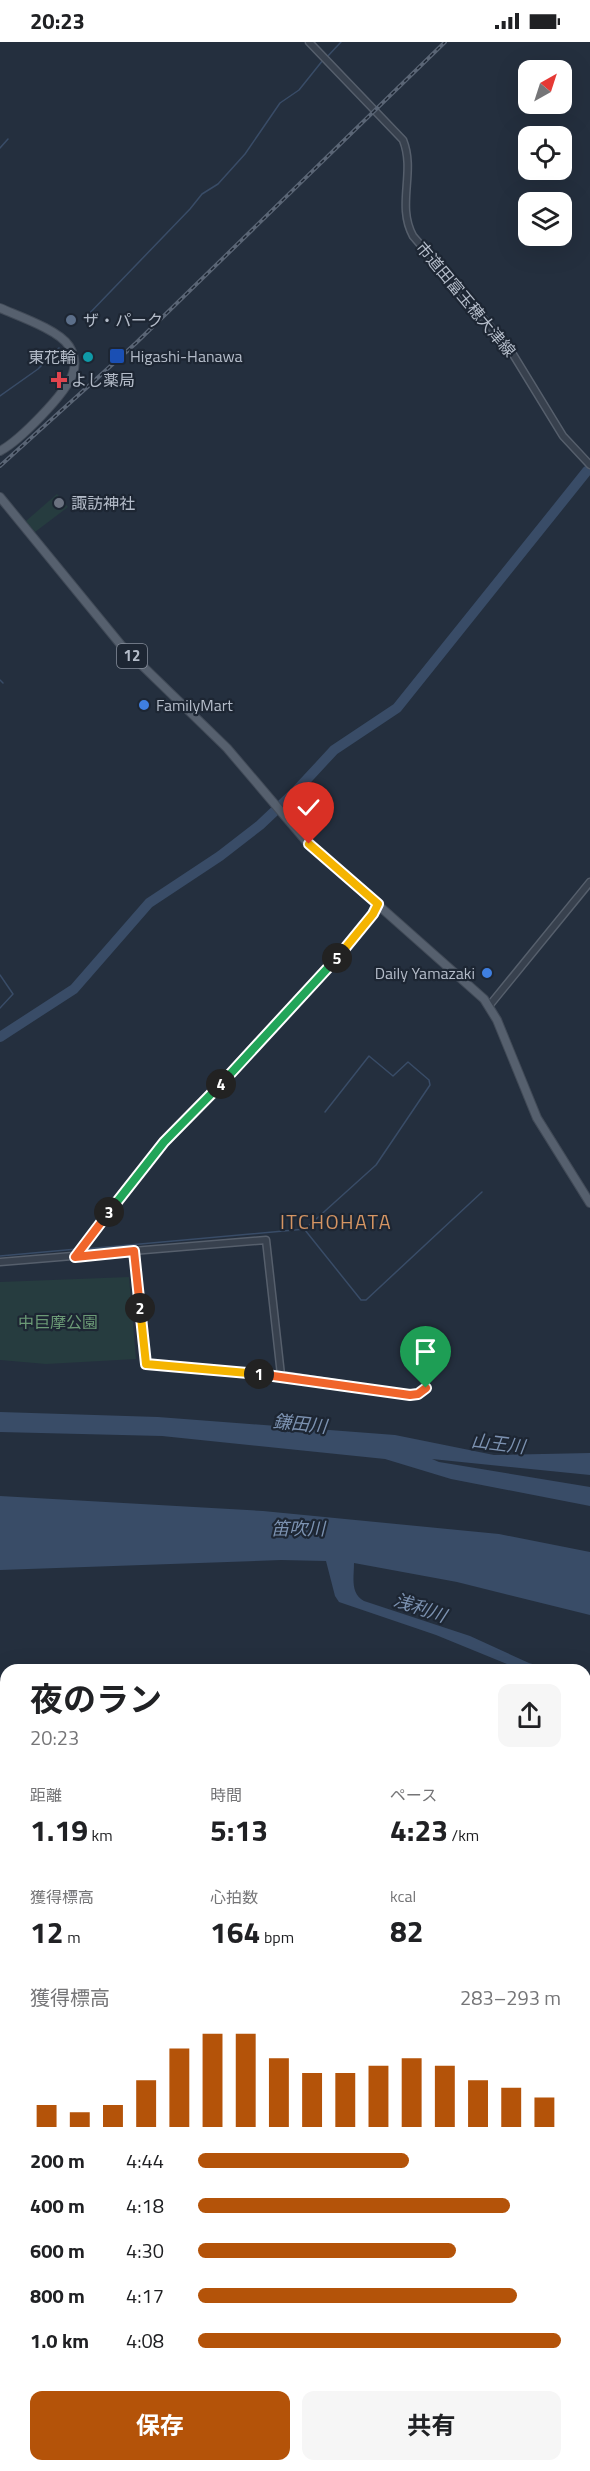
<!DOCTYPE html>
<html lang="ja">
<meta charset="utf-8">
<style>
:root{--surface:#fff;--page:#f6f6f6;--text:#202124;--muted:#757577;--accent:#b45309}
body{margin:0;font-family:"Titillium Web","Noto Sans JP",sans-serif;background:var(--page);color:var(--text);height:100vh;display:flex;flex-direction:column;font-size:22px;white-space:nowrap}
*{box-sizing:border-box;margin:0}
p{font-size:20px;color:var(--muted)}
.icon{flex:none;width:33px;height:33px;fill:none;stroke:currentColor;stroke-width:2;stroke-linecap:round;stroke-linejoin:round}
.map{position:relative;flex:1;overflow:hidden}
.side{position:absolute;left:0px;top:1622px;width:591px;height:808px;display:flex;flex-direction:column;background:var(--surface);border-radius:18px 18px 0 0;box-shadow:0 6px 24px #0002}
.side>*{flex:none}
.needle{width:39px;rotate:39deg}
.tools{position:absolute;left:518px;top:18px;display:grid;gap:12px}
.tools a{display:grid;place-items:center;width:54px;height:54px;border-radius:12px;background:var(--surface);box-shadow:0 6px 24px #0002;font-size:30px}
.pin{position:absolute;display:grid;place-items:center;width:51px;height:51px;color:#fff;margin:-62px -26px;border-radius:50% 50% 50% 0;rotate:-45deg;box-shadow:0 0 6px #0007}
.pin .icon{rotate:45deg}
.km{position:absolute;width:30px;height:30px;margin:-15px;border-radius:50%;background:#222;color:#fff;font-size:16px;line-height:30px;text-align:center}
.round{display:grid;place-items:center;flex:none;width:63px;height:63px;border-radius:12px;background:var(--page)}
.summary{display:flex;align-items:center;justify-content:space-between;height:102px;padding:0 30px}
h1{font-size:33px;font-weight:700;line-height:45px}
.figures{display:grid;grid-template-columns:repeat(3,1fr);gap:9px;height:102px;padding:6px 30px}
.figures div{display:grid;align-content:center}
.figures b{font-size:30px;font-weight:700}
.figures small{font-size:16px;font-weight:400}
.figures p{font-size:16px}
.chart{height:168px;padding:12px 30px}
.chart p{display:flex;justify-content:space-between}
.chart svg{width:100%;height:108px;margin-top:6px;stroke:var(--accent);stroke-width:6}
.cta{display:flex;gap:12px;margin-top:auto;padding:12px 30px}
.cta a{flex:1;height:69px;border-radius:12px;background:var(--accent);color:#fff;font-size:24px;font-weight:700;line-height:69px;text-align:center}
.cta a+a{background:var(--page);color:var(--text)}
ul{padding:0 30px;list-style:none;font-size:20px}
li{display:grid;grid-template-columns:96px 72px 1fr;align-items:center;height:45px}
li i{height:15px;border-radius:8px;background:var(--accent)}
.status{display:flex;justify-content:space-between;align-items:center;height:42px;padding:0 30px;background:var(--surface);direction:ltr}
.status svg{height:16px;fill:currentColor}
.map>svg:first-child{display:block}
.green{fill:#263c3f}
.water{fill:#394c67}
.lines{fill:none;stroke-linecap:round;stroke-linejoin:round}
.stream{stroke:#394c67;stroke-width:1.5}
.river{stroke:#394c67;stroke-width:10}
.tertiary-casing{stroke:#565f6c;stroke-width:9}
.primary-casing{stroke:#414a57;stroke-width:10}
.trunk-casing{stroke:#434c59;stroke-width:10}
.tertiary{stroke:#38414e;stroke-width:6}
.primary{stroke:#56606e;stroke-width:8}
.trunk{stroke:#656462;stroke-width:8}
.rail-casing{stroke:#5a6575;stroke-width:4}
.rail{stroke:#1d2633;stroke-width:1.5;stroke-dasharray:4.5;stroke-linecap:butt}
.split-1-casing{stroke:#fff;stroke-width:12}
.split-2-casing{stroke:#fff;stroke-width:12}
.split-3-casing{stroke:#fff;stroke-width:12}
.split-4-casing{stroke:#fff;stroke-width:12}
.split-5-casing{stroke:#fff;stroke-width:12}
.split-6-casing{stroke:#fff;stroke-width:12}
.split-1{stroke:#f0652b;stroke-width:8}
.split-2{stroke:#f5b400;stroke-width:8}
.split-3{stroke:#f0652b;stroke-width:8}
.split-4{stroke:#22a559;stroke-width:8}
.split-5{stroke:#22a559;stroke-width:8}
.split-6{stroke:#f5b400;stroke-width:8}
.service-dot{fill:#5c6f8a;stroke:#1d2633;stroke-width:2}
.transit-dot{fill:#1a4fb4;stroke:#1d2633;stroke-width:2}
.culture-dot{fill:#0f9aa8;stroke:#1d2633;stroke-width:2}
.health-dot{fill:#e0444e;stroke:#1d2633;stroke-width:2}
.worship-dot{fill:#6b7280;stroke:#1d2633;stroke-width:2}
.shop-dot{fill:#3f7fe0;stroke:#1d2633;stroke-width:2}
.labels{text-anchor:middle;stroke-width:4.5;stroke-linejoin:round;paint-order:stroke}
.shield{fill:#1d2633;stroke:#878f9c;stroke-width:1.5}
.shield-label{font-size:15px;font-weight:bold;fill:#b4bcc9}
.street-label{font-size:16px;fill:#b4bcc9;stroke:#1d2633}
.poi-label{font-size:16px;fill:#b4bcc9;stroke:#1d2633;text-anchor:start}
.park-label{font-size:16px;fill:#6b9a76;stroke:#1d2633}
.water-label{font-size:18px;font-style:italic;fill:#7c92b1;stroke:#1d2633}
.quarter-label{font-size:20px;letter-spacing:1.5px;fill:#d59563;stroke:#1d2633}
</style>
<div class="status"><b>20:23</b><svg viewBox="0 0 49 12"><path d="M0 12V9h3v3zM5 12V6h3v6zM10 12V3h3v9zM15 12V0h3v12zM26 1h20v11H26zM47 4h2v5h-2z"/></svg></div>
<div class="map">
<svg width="590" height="2429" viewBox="0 0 590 2429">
<rect width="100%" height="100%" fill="#242f3e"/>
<path class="green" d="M57,452L68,465L35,490L26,479Z
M129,1235L136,1317L46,1322L0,1318V1240Z"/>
<path class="water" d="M0,1370L158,1375L395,1393L494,1413L590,1411V1433L432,1417L439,1420L590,1445V1464L451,1437L385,1417L162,1394L0,1390Z
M0,1454L263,1469L499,1492L590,1510V1573L457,1540L354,1521C354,1536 350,1551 364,1559L470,1594L529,1621L549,1627H519L436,1593L339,1560L335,1554L326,1519L281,1518L0,1528Z"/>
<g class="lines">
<path class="stream" d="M327,15L341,0
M0,106L8,97
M85,276L190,167L202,152L218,142L245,112L280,61L299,48L323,18
M0,354L38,327L59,306
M0,638L3,641
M0,933L13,952L0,966
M305,1188L361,1258H366L482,1150
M85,1207L305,1187L376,1123L430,1043L429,1038L408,1020L393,1034L369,1014L325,1070
M0,1214L77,1207"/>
<path class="river" d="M0,995L74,947L149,861L220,814L260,783L296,749L334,708L397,666L587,429"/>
<defs>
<path id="tertiary" d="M309,0L403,98C416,130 396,163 413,194L511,309L563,394L590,423
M489,964L590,840
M134,1209L146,1322L281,1333L410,1353L419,1352L427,1346
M75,1215L164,1100L323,932L363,884L378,862
M0,1220L266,1198L281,1333
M497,2424L509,2429
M325,2429L335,2424"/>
<path id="primary" d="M0,266C18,274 59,288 69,304C74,312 76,322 73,331C66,352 19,399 0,409
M0,455L121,603L227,706L306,799L484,957L497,978L537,1076L590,1161
M585,2376L590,2371
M523,2429L528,2424"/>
<path id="trunk" d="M0,1715L6,1718
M585,1868H590"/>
</defs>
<use href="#tertiary" class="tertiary-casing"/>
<use href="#primary" class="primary-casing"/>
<use href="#trunk" class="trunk-casing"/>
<use href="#tertiary" class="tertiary"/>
<use href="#primary" class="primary"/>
<use href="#trunk" class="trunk"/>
<defs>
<path id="rail" d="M0,424L136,301L445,0"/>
</defs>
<use href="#rail" class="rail-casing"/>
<use href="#rail" class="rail"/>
</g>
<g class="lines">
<defs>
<path id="split-1" d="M259,1332L410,1353L418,1352L426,1346"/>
<path id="split-2" d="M140,1266L146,1322L259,1332"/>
<path id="split-3" d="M109,1170L75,1215L134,1209L140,1266"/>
<path id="split-4" d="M109,1170L164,1100L221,1042"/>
<path id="split-5" d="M221,1042L337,916"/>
<path id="split-6" d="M309,802L378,862L373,872L337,916"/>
</defs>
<use href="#split-1" class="split-1-casing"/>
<use href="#split-2" class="split-2-casing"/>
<use href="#split-3" class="split-3-casing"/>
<use href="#split-4" class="split-4-casing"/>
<use href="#split-5" class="split-5-casing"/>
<use href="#split-6" class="split-6-casing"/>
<use href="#split-1" class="split-1"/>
<use href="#split-2" class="split-2"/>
<use href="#split-3" class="split-3"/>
<use href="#split-4" class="split-4"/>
<use href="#split-5" class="split-5"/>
<use href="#split-6" class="split-6"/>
</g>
<circle class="service-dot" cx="71" cy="278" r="6"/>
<rect class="transit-dot" x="109" y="306" width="16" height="16" rx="3"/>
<circle class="culture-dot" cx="88" cy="315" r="6"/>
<path class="health-dot" d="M56 329h6v6h6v6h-6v6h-6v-6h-6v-6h6z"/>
<circle class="worship-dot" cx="59" cy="461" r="6"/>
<g class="shop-dot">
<circle cx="144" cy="663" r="6"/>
<circle cx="487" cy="931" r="6"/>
</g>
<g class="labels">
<rect class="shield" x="117" y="602" width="30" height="24" rx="4.5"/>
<g class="shield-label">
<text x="132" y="619">12</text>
</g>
<g class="street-label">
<text transform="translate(466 257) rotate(50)" y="6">市道田富玉穂大津線</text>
</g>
<g class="poi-label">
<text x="83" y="284">ザ・パーク</text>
<text x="130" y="320">Higashi-Hanawa</text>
<text x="76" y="321" text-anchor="end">東花輪</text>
<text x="71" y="344">よし薬局</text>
<text x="71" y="467">諏訪神社</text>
<text x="156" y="669">FamilyMart</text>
<text x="475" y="937" text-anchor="end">Daily Yamazaki</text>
</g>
<g class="park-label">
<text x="58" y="1286">中巨摩公園</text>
</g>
<g class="water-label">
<text transform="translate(300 1382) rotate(6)" y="6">鎌田川</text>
<text transform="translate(498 1402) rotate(7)" y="6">山王川</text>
<text x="298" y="1493">笛吹川</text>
<text transform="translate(420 1566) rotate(19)" y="6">浅利川</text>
</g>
<g class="quarter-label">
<text x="336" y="1187">ITCHOHATA</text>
</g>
</g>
</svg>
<div class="tools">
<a><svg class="needle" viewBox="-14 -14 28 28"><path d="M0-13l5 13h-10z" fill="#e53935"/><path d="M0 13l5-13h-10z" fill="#757577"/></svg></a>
<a><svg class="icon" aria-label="locate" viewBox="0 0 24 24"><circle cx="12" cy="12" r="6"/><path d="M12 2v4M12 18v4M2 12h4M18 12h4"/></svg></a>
<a><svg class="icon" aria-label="layers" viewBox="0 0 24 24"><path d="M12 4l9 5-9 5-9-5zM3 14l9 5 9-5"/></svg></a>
</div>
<div class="pin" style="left:426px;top:1346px;background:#1e9e55"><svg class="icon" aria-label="arrive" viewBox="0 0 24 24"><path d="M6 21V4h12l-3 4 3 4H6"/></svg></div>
<div class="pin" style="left:309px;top:802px;background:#d93025"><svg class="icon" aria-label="check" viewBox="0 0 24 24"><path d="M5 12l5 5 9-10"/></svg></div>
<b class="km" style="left:259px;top:1332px">1</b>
<b class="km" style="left:140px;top:1266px">2</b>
<b class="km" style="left:109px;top:1170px">3</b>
<b class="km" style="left:221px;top:1042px">4</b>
<b class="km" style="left:337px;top:916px">5</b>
<section class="side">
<div class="summary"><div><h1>夜のラン</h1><p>20:23</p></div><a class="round"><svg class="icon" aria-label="share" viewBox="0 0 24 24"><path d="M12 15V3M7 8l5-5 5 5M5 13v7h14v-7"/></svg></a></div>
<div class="figures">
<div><p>距離</p><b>1.19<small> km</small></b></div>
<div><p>時間</p><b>5:13</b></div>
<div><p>ペース</p><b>4:23<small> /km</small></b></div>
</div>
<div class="figures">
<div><p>獲得標高</p><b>12<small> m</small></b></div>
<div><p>心拍数</p><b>164<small> bpm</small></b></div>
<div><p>kcal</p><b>82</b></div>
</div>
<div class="chart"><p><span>獲得標高</span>283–293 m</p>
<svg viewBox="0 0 160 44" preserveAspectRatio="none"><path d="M5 44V35M15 44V38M25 44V35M35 44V25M45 44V12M55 44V6M65 44V6M75 44V16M85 44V22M95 44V22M105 44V19M115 44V16M125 44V19M135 44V25M145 44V28M155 44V32"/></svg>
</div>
<ul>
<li><b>200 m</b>4:44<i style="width:58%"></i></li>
<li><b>400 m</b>4:18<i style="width:86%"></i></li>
<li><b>600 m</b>4:30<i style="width:71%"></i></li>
<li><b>800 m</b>4:17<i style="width:88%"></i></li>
<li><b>1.0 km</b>4:08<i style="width:100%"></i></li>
</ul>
<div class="cta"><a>保存</a><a>共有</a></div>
</section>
</div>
